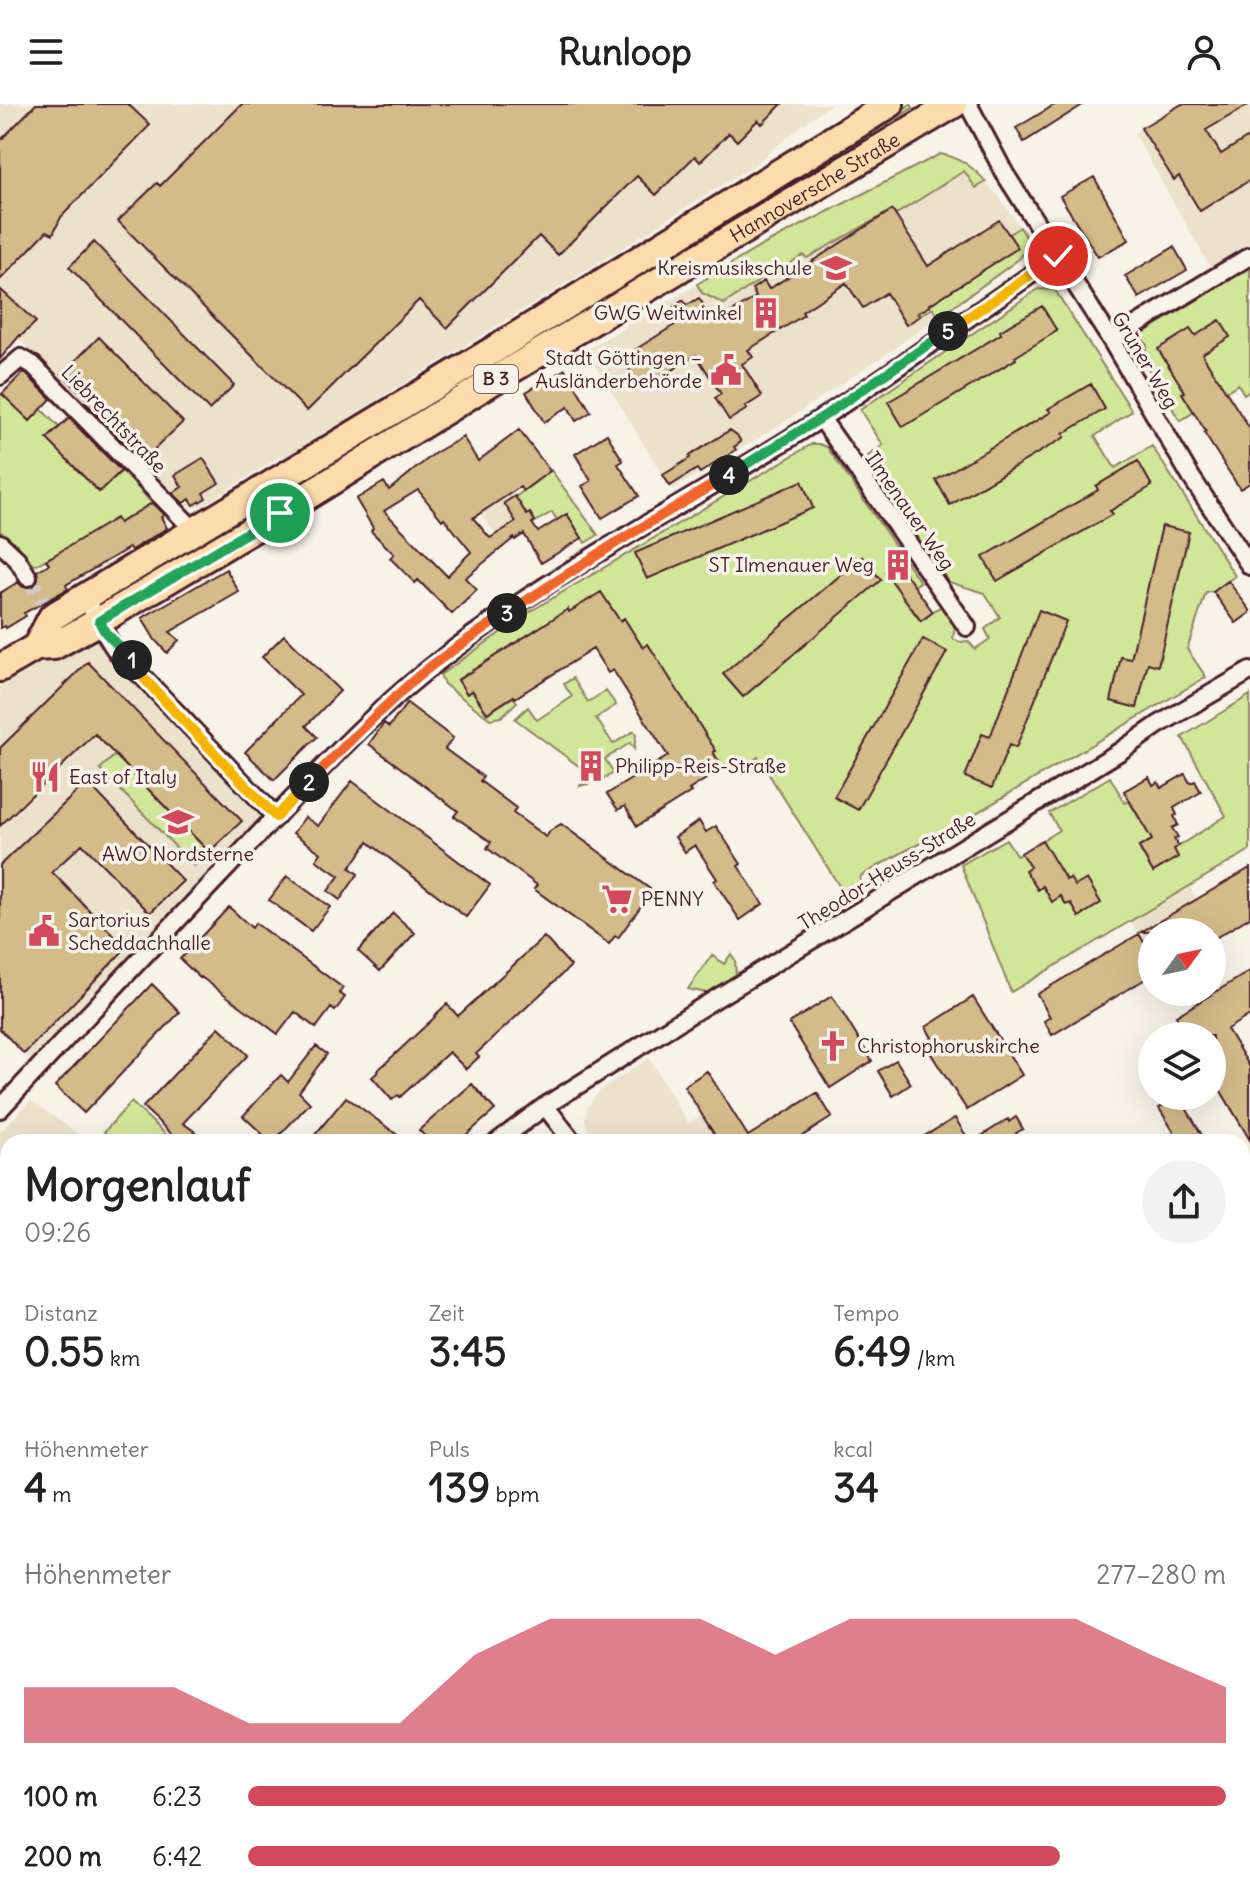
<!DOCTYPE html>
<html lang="de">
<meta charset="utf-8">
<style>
:root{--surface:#fff;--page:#f2f2f2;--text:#222;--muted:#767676;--accent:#d1495b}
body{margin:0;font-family:Delius,sans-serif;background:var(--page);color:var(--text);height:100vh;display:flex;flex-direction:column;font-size:30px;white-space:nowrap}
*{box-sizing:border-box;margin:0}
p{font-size:26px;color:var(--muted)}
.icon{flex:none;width:44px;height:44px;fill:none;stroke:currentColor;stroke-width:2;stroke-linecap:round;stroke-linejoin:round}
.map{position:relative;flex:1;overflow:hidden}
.drawer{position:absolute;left:0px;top:1030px;width:1250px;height:770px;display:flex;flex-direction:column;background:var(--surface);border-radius:24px 24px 0 0;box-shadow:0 8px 32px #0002}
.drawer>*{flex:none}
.needle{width:52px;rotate:57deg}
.controls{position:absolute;left:1138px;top:814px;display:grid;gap:16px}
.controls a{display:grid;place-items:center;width:88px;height:88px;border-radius:50%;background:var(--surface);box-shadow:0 8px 32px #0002;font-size:40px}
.pin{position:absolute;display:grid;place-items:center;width:68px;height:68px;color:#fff;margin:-34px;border:4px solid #fff;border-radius:50%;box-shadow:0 2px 8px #0007}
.km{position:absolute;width:40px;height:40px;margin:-20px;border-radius:50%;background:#222;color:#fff;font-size:22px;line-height:40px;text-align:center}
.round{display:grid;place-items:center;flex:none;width:84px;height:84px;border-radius:42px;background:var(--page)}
.headline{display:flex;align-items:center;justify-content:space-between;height:136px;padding:0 24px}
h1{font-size:44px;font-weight:700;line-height:60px}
.figures{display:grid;grid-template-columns:repeat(3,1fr);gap:12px;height:136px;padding:8px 24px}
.figures div{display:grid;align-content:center}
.figures b{font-size:40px;font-weight:700}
.figures small{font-size:22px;font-weight:400}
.figures p{font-size:22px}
.chart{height:224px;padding:16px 24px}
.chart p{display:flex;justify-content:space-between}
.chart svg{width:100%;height:144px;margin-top:8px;fill:var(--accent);opacity:.7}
ul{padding:0 24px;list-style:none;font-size:26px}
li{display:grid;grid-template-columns:128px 96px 1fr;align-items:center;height:60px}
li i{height:20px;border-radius:10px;background:var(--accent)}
header{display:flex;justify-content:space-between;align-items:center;height:104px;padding:0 24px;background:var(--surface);font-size:36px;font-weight:700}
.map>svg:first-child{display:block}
.built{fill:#ece2cc}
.green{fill:#d2e69a;stroke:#8e8262;stroke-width:2}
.building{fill:#d3bb8a;stroke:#4a1f2b;stroke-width:2;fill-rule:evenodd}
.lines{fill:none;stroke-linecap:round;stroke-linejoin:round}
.minor-tunnel{stroke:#d4c9c2;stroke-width:16;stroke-dasharray:16 8;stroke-linecap:butt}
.minor-casing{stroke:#4a1f2b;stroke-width:22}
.tertiary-casing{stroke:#4a1f2b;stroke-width:26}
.primary-casing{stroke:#4a1f2b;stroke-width:32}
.minor{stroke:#f7f3e8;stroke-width:16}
.tertiary{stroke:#f7f3e8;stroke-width:20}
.primary{stroke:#fcdcac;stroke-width:26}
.split-1-casing{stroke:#fff;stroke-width:16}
.split-2-casing{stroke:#fff;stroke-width:16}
.split-3-casing{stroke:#fff;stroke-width:16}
.split-4-casing{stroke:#fff;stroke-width:16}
.split-5-casing{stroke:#fff;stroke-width:16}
.split-6-casing{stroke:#fff;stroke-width:16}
.split-1{stroke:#22a559;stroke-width:10}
.split-2{stroke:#f5b400;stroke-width:10}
.split-3{stroke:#f0652b;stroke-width:10}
.split-4{stroke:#f0652b;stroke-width:10}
.split-5{stroke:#22a559;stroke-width:10}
.split-6{stroke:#f5b400;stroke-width:10}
.labels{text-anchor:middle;stroke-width:7;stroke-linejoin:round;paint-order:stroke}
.shield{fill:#f7f3e8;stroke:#7e5f64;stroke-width:2}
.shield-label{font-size:18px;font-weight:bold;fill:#4a1f2b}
.street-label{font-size:20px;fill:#4a1f2b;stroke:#f7f3e8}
.poi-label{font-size:20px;fill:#4a1f2b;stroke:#f7f3e8;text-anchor:start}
</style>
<header><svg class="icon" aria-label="menu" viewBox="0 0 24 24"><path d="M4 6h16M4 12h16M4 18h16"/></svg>Runloop<svg class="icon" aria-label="person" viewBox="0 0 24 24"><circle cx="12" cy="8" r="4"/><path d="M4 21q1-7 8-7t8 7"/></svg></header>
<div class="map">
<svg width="1250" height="1799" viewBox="0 0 1250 1799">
<rect width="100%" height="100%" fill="#f7f3e8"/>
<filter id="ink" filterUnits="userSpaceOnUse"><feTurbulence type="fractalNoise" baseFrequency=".0125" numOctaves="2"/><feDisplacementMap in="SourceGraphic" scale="16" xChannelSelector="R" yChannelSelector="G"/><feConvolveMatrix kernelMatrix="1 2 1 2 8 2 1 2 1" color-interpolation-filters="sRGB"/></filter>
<g filter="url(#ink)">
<path class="built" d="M0,0H832L815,11L751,63L565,180L285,353L283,351L205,400L196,404L181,400L0,216Z
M1182,0H1250V139L1210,163L1134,29Z
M940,50L951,52L973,64L1000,94L1028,135L1027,146L1019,155L895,244L781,320L672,386L586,246L763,141Z
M502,374L535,423L505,442L480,409Z
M91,514L269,713L35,961L0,925V568Z
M1189,782L1219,832L1212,828H1152V852L1131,817Z
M649,954L688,1020L702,1011L684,982L707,967L752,1038H598L587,1024L585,1013L588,1002L599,987Z
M31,996L89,1038H8V1303L0,1297V1028Z
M1250,1402V1658L1242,1643V1407Z
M1250,1659V1799H1020L1022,1792H1242V1663Z
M403,1792H669L663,1799H396Z"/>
<path class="green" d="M911,0L913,4L872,29L811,72L279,399L276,393Z
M940,50C960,53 973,63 986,78L976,84L964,67L895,111L892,106L807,154L803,151C796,155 787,162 779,165C769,168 763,168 757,178L724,200L702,189L697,180L763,141Z
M1020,123C1030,138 1031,141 1019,155L939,213L933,204L920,212L918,209L929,201L1017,144L1009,130Z
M1250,164V286L1244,290L1238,280L1180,317L1143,256L1147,241L1140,231Z
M1038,185L1055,186L1132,307L1095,332L1115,364L1152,342L1235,472L1213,488L1206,489L1187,545L1206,573L951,724C919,739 891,754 861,772L859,782L845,791L758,653L738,666L732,657L723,664L713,648L715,647L647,541L643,544L624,515L620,517L601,488L569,508L568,506L458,575L466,589L473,588L487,610L513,593L517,598L501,613L490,615L444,580L440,571L531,507L812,340H819L827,343L920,478L902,491L920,517L941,502L955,522L953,535L960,538L968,537L975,545L990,535L985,525L1000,513L985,489L949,478L909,421L913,417L868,352L883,341L860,306Z
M3,290L41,305L59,323L48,334L99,388L122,367L152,399L119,419L31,463L22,449L0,429V292Z
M551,366L598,431L585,439L567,410L557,416L552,408L532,420L514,394Z
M573,574L588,598L606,587L616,601L596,614L613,640L634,627L636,631L634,645L630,639L605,655L614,669L596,678L580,682L588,669L515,615L528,603L537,616L572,593L564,580Z
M1250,591V746L1011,888L961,761L1006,735L1017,752L1059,726L1049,709L1110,673L1125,699L1129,697L1152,736L1139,744L1153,768L1178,754L1174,745L1226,712L1182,633Z
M115,651L209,748L194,762L100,665Z
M731,850L735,856L736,871L707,889L688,885L712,851L724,860Z
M131,998L174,1038H115L104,1028Z
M0,1346L8,1353V1530L0,1539Z
M8,1646V1792H10L4,1799H0V1654Z
M108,1792H365L359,1799H101Z
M506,1792H660L653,1799H500Z"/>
<path class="building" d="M36,0H128L150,21L61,113L53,130L47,127L0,176V37Z
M242,0H782L762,20L758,16L737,37L729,29L700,58L695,52L656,91L637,72L558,151L539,132L447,224L419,196L307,307L118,117L157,79L160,82Z
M1056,0H1084L1024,38L1016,24Z
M1182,0H1250L1206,26L1221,50L1250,32V76L1200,107L1179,72L1174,76L1141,24Z
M1094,73L1129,136L1098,153L1060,92Z
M892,106L928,162L999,116L1018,144L929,201L930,202L918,209L920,212L906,221L886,189L863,204L846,179L802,208L804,211L748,246L753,253L742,260L762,292L745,303L747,305L729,316L715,294L721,290L696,251L642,286L622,254L676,220L668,207L683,196L687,201L699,194L715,219L756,193L752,185L764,177L769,185Z
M94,138L234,281L209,306L69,163Z
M1174,143L1187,166L1139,194L1125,172Z
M0,185L36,218L21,232L20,231L0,255Z
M1042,202L1057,227L1015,253L1016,255L903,323L888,298L1001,230L1000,227Z
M1220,216L1230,233L1202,250L1250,325V379L1240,385L1204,329L1206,328L1182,289L1185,288L1158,245L1190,225L1195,232Z
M99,233L183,318L145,354L140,349L137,352L85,298L88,296L62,270Z
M565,265L591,308L576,317L568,303L544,318L526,288Z
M24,268L51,295L30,317L2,290Z
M1091,280L1105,305L1063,330L1065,333L950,401L936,376L1051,308L1048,305Z
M69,314L121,367L99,388L47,335Z
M519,326L550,367L523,387L520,383L473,414L490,434L516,418L504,399L515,392L527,411L530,409L535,417L532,419L538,428L567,410L582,434L541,459L524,430L515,436L514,434L465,474L477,486L452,510L418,476L415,479L390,454L394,450L371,427L373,424L356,395L384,378L389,386L435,349L463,333L478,357ZM418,386L442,416L444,414L471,448L447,472L384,407Z
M730,326L737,331L741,338L734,343L736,346L700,369L697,365L670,382L663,371L690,354L689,352Z
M607,330L623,357L618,360L639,392L602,414L582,382L591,377L575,350Z
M203,354L219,379L203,389L206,394L194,401L190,395L183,399L173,389L182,383L175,371Z
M1138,357L1152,382L1110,407L1113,410L997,477L983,453L1098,386L1096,382Z
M802,377L813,404L647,475L635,449Z
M152,399L164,411L161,413L167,424L138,442L131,446L129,444L66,481L68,485L24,509L26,512L6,524L5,522L0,524V489L18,478L23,483H33L38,478L37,467L49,460L46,456L116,414L119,419Z
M1162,422L1189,428L1158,562L1148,559L1137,604L1111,597L1121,553L1131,555Z
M862,453L881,476L743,593L723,570Z
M897,458L933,508L921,517L885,468Z
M226,465L239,488L170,528L179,536L167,549L155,536L142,514Z
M1228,477L1250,506V509L1236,519L1213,488Z
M601,488L620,517L624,514L643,544L648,540L716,647L713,648L723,664L689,686L691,688L637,722L625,702L618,706L607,690L668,652L613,566L608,569L593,545L515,594L514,592L487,609L472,586L467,590L458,576L568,505L569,508Z
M1039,506L1066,517L1016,644L1009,641L992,684L965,673L982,630L990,633Z
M284,531L340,587L306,622L317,633L274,676L245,648L301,591L262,553Z
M923,535L947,548L858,706L834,693Z
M88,558L242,717L209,748L95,630L0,722V644Z
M407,599L453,634L445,645L483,673L480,677L516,704L513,709L546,733L550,727L561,720L650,785L643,793L646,795L618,834L615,832L609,840L534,785L537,781L487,744L491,738L454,712L458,707L369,640L384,619L389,623Z
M1185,670L1190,679L1195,677L1201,688L1174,704L1177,711L1174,712L1178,721L1172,724L1178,733L1174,735L1178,742L1174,745L1178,753L1153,768L1139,743L1152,736L1124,687L1149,673L1153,681L1158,678L1161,684Z
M352,677L490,781L466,813L368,738L350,764L358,770L340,796L328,787L339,772L316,756L321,749L293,729L305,713L318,722Z
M87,678L183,777L150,809L82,740L52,768L126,844L24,950L0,925V761Z
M699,717L706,728L716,722L741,760L738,762L763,800L740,816L714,777L717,775L695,741L685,748L675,733Z
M1042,736L1066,776L1070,774L1075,782L1087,775L1101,799L1079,813L1071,799L1066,801L1061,792L1052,798L1043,782L1038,786L1025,766L1030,763L1021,749Z
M1250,764V813L1212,836V828H1141Z
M287,772L330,803L311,827L269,796Z
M229,803L252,824L255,819L343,884L339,889L345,893L335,907L331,904L316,924L295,908L278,930L201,873L200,874L180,855Z
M393,809L415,829L380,867L358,847Z
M1139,830L1152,852V871L1052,931L1044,917L1050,913L1037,890Z
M544,833L571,862L476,950L479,953L466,965L449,948L400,993L398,991L392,996L372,973L378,968L377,967L435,913L434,912L447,900L458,912Z
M1250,867V911L1227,925L1250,963V1036L1212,972V932H1188L1176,912Z
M152,880L180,908L84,1009L55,982Z
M832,892L872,957L830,984L789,919Z
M973,893L1022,971L967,1006L924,939L932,934L926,923Z
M219,923L248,951L183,1019L209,1038H180L143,1003Z
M316,942L327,950L299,988L310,999L273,1038H271L243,1012L281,971L288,978Z
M896,956L911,980L893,992L878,967Z
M707,967L748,1032L817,989L832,1013L793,1038H719L684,982Z
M472,980L495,1006L458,1038H430L419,1026Z
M1179,992L1206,1038H1180L1159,1004Z
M346,993L353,998L407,1038H309Z
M1016,1013L1023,1025L1016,1029L1022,1038H972L1008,1015L1009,1018Z
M955,1014L970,1038H914Z"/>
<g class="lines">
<path class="minor-tunnel" d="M28,473L43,498"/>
<defs>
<path id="minor" d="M968,0L1005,70L1111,236L1191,373L1250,462
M1111,236L1250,152
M0,272L21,254L33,261L195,427
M821,314L967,523
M0,439L17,455L28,473
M85,493C102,521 113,553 141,571L276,713
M545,1002L573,1038
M0,1005C86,913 172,821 259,730C313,674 366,615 426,567C528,485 644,423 756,355C859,293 958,220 1058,152
M497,1038L545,1002L694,908L1119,648L1158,621L1250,567
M0,1315L8,1321
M0,1561L8,1553
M84,1799L90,1792
M376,1799L382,1792"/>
<path id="tertiary" d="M1242,1343L1250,1338
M1242,1371L1250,1366
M674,1799L680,1792"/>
<g id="primary">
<path d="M36,543L52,513L495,245L890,0"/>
<path id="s1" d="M0,564L36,543L54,542L99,517L280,409L501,272L954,0"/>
</g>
</defs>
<use href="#minor" class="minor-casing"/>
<use href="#tertiary" class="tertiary-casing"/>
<use href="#primary" class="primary-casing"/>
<use href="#minor" class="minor"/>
<use href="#tertiary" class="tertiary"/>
<use href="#primary" class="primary"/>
</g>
</g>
<g class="lines" filter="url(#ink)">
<defs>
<path id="split-1" d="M132,556L105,528L99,517L280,409"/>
<path id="split-2" d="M132,556L137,561L141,571L180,613L276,713L309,678"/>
<path id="split-3" d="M309,678C346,641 381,604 421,570C448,548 478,529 507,509"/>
<path id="split-4" d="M507,509L619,437L729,371"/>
<path id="split-5" d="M729,371L821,314L948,227"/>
<path id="split-6" d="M948,227L1058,152"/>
</defs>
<use href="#split-1" class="split-1-casing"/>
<use href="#split-2" class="split-2-casing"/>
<use href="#split-3" class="split-3-casing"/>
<use href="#split-4" class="split-4-casing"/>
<use href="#split-5" class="split-5-casing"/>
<use href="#split-6" class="split-6-casing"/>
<use href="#split-1" class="split-1"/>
<use href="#split-2" class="split-2"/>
<use href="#split-3" class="split-3"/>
<use href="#split-4" class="split-4"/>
<use href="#split-5" class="split-5"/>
<use href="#split-6" class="split-6"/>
</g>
<defs>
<symbol id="university-bare" viewBox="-9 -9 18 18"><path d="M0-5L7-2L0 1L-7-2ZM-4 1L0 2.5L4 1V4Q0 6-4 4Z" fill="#d1495b" stroke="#f7f3e8" stroke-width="2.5" paint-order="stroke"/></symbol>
<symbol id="building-bare" viewBox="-9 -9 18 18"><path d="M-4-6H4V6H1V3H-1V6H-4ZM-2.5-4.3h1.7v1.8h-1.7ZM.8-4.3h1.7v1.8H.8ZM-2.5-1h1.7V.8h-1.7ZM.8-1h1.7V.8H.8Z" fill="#d1495b" stroke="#f7f3e8" stroke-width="2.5" paint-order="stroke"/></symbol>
<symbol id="civic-bare" viewBox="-9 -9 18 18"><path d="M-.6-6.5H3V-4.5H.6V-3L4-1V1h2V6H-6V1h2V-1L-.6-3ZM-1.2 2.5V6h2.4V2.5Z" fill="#d1495b" stroke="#f7f3e8" stroke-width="2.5" paint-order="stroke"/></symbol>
<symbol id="restaurant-bare" viewBox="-9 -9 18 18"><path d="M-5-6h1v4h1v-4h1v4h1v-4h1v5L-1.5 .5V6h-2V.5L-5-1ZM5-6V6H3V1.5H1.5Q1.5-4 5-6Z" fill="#d1495b" stroke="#f7f3e8" stroke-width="2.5" paint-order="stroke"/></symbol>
<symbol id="school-bare" viewBox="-9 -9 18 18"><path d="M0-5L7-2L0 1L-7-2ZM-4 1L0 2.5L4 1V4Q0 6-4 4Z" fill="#d1495b" stroke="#f7f3e8" stroke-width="2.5" paint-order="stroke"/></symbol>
<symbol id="supermarket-bare" viewBox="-9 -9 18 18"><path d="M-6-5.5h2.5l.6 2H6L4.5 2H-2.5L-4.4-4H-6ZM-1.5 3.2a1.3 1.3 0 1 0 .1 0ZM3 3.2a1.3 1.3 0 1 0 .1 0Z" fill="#d1495b" stroke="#f7f3e8" stroke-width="2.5" paint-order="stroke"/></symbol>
<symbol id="church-bare" viewBox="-9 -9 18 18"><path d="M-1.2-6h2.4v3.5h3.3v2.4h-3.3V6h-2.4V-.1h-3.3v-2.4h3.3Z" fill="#d1495b" stroke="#f7f3e8" stroke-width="2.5" paint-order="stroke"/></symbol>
</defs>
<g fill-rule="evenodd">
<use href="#university-bare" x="814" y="142" width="44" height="44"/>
<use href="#building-bare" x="744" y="187" width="44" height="44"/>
<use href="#civic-bare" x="704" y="244" width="44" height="44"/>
<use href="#building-bare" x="876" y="439" width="44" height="44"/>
<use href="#building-bare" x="569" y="640" width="44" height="44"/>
<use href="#restaurant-bare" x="23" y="651" width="44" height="44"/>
<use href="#school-bare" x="156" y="696" width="44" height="44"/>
<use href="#supermarket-bare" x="595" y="773" width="44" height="44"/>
<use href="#civic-bare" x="22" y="805" width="44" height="44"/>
<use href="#church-bare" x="811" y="920" width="44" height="44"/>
</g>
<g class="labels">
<rect class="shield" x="474" y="261" width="44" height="28" rx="6"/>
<g class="shield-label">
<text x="496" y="281">B 3</text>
</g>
<g class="street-label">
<text dy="7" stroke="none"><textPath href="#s1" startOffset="948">Hannoversche Straße</textPath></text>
<text transform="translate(1145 256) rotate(59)" y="7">Grüner Weg</text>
<text transform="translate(114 315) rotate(46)" y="7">Liebrechtstraße</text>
<text transform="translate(910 407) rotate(55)" y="7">Ilmenauer Weg</text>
<text transform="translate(887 767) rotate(-32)" y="7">Theodor-Heuss-Straße</text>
</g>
<g class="poi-label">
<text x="812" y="171" text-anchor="end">Kreismusikschule</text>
<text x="742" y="216" text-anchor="end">GWG Weitwinkel</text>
<text x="702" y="261" text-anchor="end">Stadt Göttingen –<tspan x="702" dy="23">Ausländerbehörde</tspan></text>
<text x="874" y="468" text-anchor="end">ST Ilmenauer Weg</text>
<text x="615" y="669">Philipp-Reis-Straße</text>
<text x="69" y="680">East of Italy</text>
<text x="178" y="757" text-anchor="middle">AWO Nordsterne</text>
<text x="641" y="802">PENNY</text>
<text x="68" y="823">Sartorius<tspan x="68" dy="23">Scheddachhalle</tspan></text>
<text x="857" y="949">Christophoruskirche</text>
</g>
</g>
</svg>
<div class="controls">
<a><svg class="needle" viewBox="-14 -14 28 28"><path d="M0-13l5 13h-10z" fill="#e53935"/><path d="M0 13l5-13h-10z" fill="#767676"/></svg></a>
<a><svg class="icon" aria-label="layers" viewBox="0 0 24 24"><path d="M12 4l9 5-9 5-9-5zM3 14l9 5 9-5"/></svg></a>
</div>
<div class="pin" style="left:280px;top:409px;background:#1e9e55"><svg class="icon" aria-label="arrive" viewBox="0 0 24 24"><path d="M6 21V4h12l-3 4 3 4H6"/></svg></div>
<div class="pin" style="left:1058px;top:152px;background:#d93025"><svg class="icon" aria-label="check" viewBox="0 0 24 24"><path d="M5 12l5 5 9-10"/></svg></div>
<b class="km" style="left:132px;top:556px">1</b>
<b class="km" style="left:309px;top:678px">2</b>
<b class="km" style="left:507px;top:509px">3</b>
<b class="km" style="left:729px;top:371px">4</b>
<b class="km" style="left:948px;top:227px">5</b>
<section class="drawer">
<div class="headline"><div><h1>Morgenlauf</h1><p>09:26</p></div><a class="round"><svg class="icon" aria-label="share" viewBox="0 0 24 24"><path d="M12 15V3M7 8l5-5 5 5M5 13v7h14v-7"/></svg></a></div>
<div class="figures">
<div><p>Distanz</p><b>0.55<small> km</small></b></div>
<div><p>Zeit</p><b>3:45</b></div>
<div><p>Tempo</p><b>6:49<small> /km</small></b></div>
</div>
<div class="figures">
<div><p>Höhenmeter</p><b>4<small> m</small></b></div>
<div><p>Puls</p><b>139<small> bpm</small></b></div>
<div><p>kcal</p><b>34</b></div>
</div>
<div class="chart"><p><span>Höhenmeter</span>277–280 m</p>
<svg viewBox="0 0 160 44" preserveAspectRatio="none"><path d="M0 44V27L10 27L20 27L30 38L40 38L50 38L60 17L70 6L80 6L90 6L100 17L110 6L120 6L130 6L140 6L150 17L160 27V44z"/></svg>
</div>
<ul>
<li><b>100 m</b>6:23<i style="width:100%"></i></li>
<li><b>200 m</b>6:42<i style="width:83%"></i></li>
</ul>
</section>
</div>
